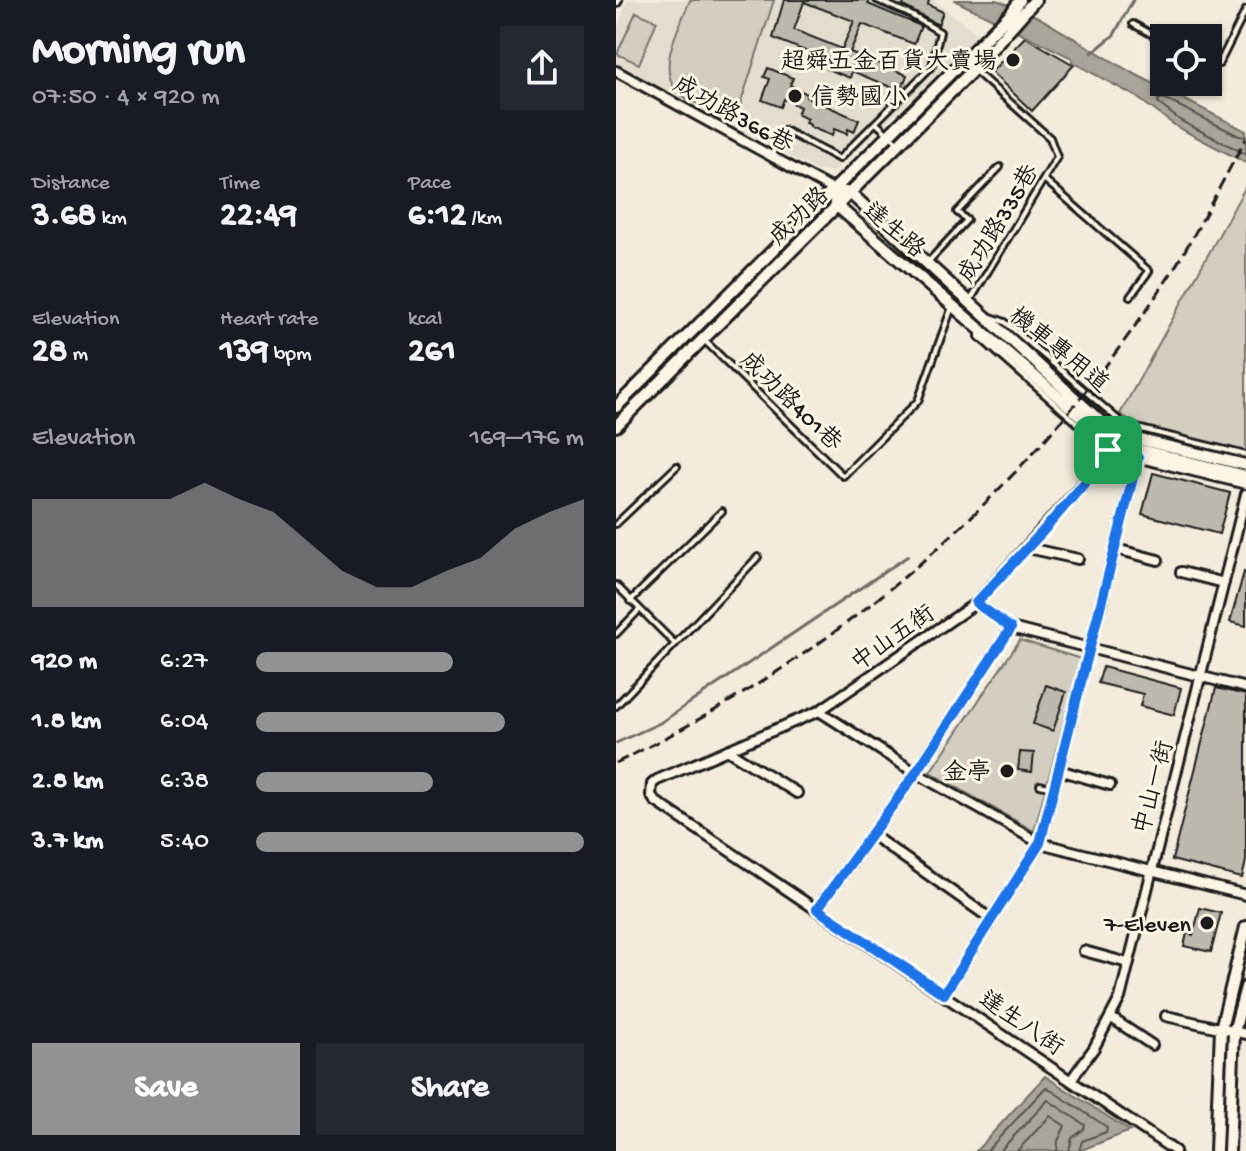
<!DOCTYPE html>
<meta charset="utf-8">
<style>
:root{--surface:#171b24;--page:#242831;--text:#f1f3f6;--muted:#9ea1a6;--accent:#919294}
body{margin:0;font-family:"Gochi Hand","LXGW WenKai TC",sans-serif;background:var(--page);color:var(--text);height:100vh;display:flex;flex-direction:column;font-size:30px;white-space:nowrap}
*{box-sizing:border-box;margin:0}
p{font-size:26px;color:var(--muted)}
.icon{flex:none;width:44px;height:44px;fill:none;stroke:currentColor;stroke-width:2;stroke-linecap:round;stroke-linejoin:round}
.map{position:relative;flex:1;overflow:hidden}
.details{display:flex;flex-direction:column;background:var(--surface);width:616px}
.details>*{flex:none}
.fabs{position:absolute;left:534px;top:24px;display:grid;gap:16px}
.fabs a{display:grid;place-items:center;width:72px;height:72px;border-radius:0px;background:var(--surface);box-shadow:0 2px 6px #0004;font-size:40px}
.pin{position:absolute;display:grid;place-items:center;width:68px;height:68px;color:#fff;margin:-34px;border-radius:16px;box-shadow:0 4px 12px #0006}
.round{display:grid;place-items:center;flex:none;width:84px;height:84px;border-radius:0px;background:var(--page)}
.summary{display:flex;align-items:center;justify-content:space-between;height:136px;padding:0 32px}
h1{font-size:44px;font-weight:700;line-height:60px}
.metrics{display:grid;grid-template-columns:repeat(3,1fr);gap:12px;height:136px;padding:8px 32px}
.metrics div{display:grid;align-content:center}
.metrics b{font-size:34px;font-weight:700}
.metrics small{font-size:22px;font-weight:400}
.metrics p{font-size:22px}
.chart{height:224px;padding:16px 32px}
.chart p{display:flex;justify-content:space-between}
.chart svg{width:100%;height:144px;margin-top:8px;fill:var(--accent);opacity:.7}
.cta{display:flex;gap:16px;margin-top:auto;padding:16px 32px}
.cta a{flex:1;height:92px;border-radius:0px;background:var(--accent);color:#fff;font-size:32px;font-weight:700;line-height:92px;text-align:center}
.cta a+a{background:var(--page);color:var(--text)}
ul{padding:0 32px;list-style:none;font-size:26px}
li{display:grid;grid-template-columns:128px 96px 1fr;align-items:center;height:60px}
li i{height:20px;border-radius:10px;background:var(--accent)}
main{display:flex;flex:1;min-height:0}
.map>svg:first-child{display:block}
.built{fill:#e3ddcf}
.green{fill:#d3cec1;stroke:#78756e;stroke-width:2}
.water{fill:#aaa59b;stroke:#716e68;stroke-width:2}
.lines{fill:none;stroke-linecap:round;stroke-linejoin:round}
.shore{stroke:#55534f;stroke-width:2}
.stream{stroke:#716e68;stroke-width:3}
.building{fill:#beb9ae;stroke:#1c1c1c;stroke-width:2;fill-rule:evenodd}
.service-casing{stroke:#1c1c1c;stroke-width:10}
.minor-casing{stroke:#1c1c1c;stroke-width:14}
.tertiary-casing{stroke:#1c1c1c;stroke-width:16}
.service{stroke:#fcf5e5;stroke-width:4}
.minor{stroke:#fcf5e5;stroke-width:8}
.tertiary{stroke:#fcf5e5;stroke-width:10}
.rail{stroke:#1c1c1c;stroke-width:3;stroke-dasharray:12 6;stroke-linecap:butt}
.route-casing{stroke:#fff;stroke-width:16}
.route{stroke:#1a73e8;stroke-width:10}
.poi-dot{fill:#1c1c1c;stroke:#fcf5e5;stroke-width:3}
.labels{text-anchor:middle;stroke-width:6;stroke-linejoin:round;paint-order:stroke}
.poi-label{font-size:24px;fill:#1c1c1c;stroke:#fcf5e5;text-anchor:end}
.street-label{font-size:24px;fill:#1c1c1c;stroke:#fcf5e5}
</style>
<main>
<section class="details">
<div class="summary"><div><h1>Morning run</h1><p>07:50 · 4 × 920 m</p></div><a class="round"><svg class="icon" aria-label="share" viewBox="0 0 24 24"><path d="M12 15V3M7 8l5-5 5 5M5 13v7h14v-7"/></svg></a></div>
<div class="metrics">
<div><p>Distance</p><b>3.68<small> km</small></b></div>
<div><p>Time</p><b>22:49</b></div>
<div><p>Pace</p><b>6:12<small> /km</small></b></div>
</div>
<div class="metrics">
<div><p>Elevation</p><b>28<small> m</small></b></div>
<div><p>Heart rate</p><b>139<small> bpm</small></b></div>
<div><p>kcal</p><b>261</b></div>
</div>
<div class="chart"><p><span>Elevation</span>169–176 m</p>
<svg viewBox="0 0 160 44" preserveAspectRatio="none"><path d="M0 44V11L10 11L20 11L30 11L40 11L50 6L60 11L70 15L80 24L90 33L100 38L110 38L120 33L130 29L140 20L150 15L160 11V44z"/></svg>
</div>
<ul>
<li><b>920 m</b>6:27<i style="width:60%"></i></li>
<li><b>1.8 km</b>6:04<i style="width:76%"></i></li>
<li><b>2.8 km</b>6:38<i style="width:54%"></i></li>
<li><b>3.7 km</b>5:40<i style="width:100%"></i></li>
</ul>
<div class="cta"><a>Save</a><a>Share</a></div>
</section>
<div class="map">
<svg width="630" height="1151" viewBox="0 0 630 1151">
<rect width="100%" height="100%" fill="#f3ecdd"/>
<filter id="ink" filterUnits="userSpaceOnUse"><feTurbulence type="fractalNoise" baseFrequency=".0125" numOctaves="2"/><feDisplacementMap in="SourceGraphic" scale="16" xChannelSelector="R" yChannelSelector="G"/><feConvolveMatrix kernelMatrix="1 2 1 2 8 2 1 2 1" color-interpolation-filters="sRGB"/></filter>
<g filter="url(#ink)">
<path class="built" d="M11,0H317L363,35L217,172L202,171L0,64V32Z"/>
<path class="green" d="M74,0H158L119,121L108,116L111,102C99,108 88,107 75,101C32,81 62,31 74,0Z
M20,12L41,21L23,64L1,54Z
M630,186V452L521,424L504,414Z
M404,640L465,659L418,831L314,772Z"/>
<path class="water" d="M338,0H381L422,17L513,71L630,131V163L561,127L519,96L456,62V58Z
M429,1076L514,1131L463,1151H360Z"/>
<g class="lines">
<path class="shore" d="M630,137L623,136L547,98L542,100L543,104L565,121L630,154
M371,1151L430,1087L491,1127L490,1132L466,1141L463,1151
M384,1151L432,1100L469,1125L468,1129L456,1138L453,1151
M401,1151L434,1116L449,1126L442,1141L441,1151"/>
<path class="stream" d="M476,53L498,35L517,0
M0,743L44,723L292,556"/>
</g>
<path class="building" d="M168,0H254L252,4L305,26L298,44L246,24L234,52L291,75L286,89L284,91L236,71L234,78L211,69L214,61L157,38ZM188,2L238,21L226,49L178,30Z
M289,0H313L312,5L327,12L322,25L287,6Z
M409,37L458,65L416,111L375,72Z
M152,68L177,78L174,85L191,94L190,97L243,120L238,132L232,129L231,134L218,129L216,136L194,127V125L189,123L191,119L181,114L184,107L168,99L165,107L146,100L154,79L148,77Z
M537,473L614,493L603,534L526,514Z
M628,572L630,573V626L614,622Z
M487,667L565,688L558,715L524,706L527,694L482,683Z
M430,685L450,692L437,731L417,724Z
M600,688L630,695V861L626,878L556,860Z
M404,752L418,753L416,772L402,770Z
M584,908L605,913L595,952L568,946L571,933L577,935Z"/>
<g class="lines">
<defs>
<path id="service" d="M517,24L548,41
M349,62L434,138L441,157L354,301
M592,65L603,64L630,10
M261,124L281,142
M156,154L168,130L223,159L316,66L324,32L293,14L261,0
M429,180L533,271L514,297
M313,261L351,220L341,212L384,167
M375,317L389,322L504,421L513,426L630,455
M363,329V337L492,450
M89,341L227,476L302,401L336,307
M0,524L61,466
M0,585L59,644
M14,601L106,511
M0,634L23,610
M0,706L142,557
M424,785L437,788"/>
<path id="minor" d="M0,2L1,0
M0,71L217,190
M412,548L462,559
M500,549L542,560
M565,572L608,583
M360,603L395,628L630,688
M203,711L300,773L424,843L630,895
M111,750L181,793
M443,770L494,785
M256,835L375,919
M201,909L300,773L395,628
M468,951L512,963
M328,994L424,843L522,458
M550,1016L630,1034
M494,1017L536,1045
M455,1080L478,1048L504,998L630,494
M559,1151L39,801L35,795L36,784L41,780L203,711L360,603L490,458L492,450L630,484"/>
<path id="tertiary" d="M0,407L396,12L404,0
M0,426L357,70L419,0
M630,465L521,439L486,423L234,193L217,190L221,206L482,431L520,449L630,476
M600,1151L605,1029L630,927
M613,1151L618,1032L630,987"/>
</defs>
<use href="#service" class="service-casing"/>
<use href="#minor" class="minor-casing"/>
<use href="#tertiary" class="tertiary-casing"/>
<use href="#service" class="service"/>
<use href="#minor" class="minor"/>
<use href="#tertiary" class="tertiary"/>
<path class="rail" d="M0,763C227,652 405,498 546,287C578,240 602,188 630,139"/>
</g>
</g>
<g class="lines" filter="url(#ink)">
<defs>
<path id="route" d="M492,450L522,458L424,843L328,994L201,909L300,773L395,628L360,603L428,530L490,458Z"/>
</defs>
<use href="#route" class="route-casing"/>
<use href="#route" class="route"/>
</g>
<g class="poi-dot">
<circle cx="397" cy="60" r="8"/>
<circle cx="179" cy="96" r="8"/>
<circle cx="391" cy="771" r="8"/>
<circle cx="591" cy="923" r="8"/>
</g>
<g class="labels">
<g class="poi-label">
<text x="381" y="68">超舜五金百貨大賣場</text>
<text x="195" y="104" text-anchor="start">信勢國小</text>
<text x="375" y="779">金亭</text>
<text x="575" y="931">7-Eleven</text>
</g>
<g class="street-label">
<text transform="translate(118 113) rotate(29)" y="8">成功路366巷</text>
<text transform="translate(182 215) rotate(-44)" y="8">成功路</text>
<text transform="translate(381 223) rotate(-59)" y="8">成功路335巷</text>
<text transform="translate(279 229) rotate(40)" y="8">達生路</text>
<text transform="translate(444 349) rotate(39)" y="8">機車專用道</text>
<text transform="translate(176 400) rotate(44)" y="8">成功路401巷</text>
<text transform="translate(276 637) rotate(-35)" y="8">中山五街</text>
<text transform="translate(536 787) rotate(-75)" y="8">中山一街</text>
<text transform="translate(406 1022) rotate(34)" y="8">達生八街</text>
</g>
</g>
</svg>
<div class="fabs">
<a><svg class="icon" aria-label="locate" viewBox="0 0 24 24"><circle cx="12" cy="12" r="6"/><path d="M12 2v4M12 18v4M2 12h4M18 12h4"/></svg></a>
</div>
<div class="pin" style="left:492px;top:450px;background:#1e9e55"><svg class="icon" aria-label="arrive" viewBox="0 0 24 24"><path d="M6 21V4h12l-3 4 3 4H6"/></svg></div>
</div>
</main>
